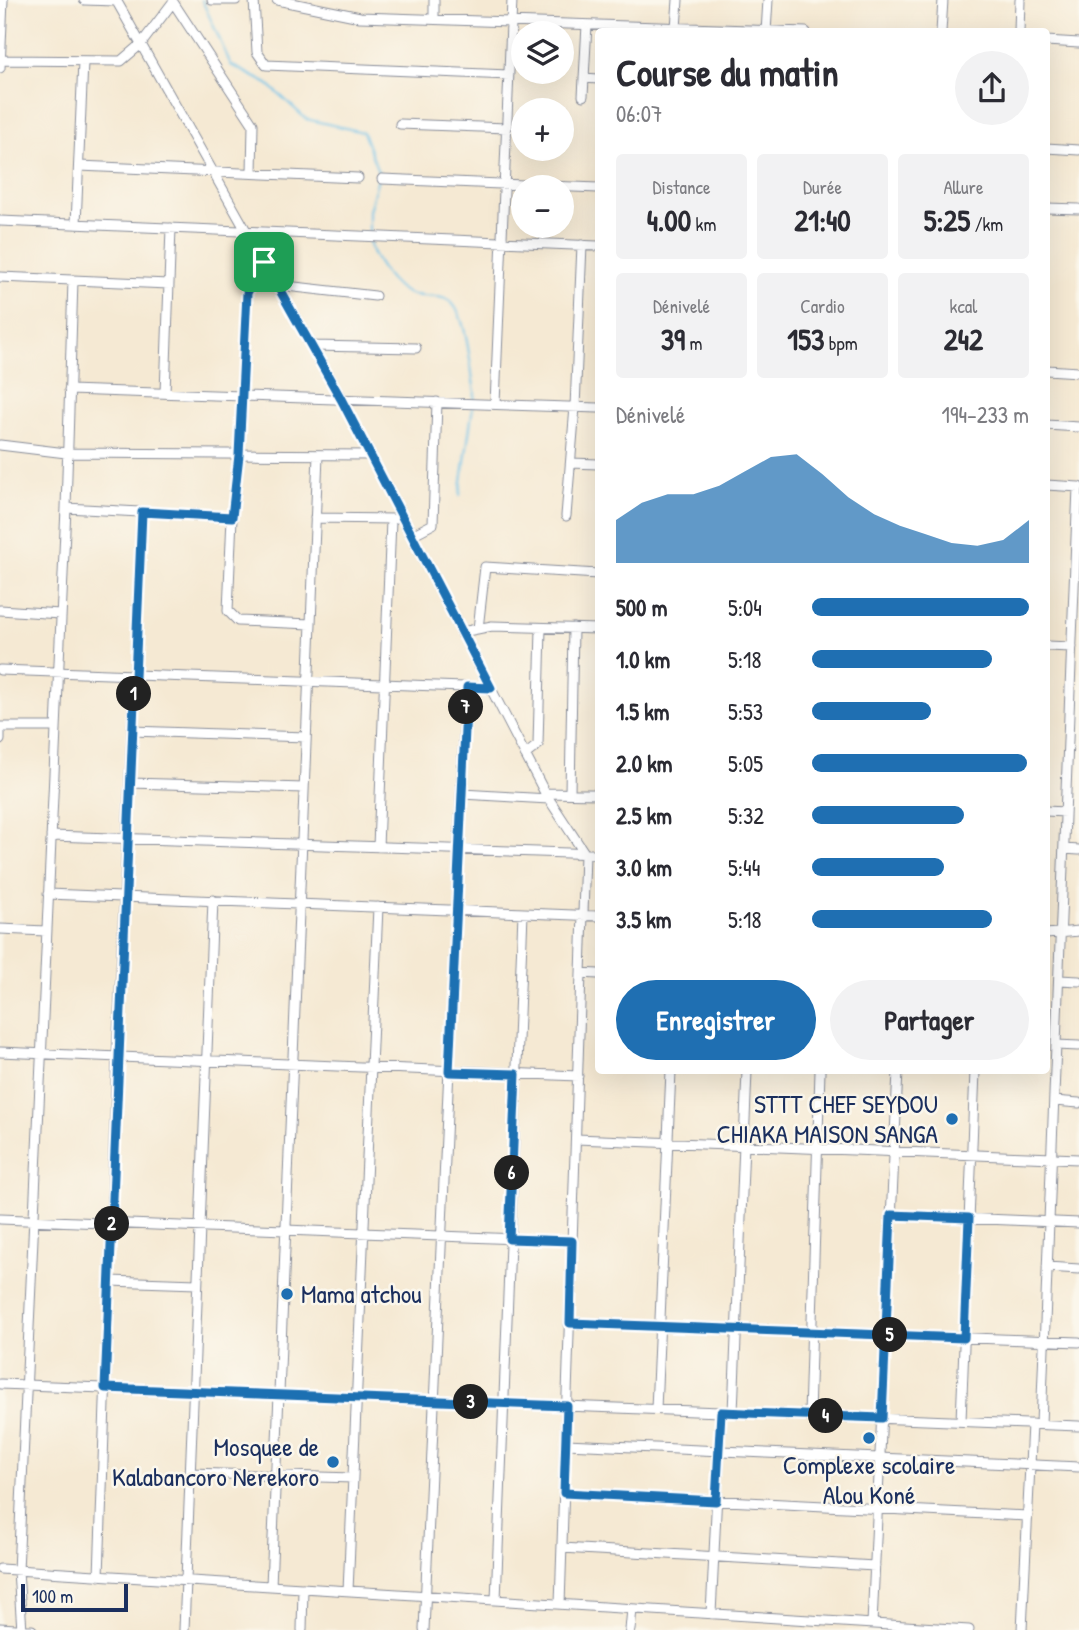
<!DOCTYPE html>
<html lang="fr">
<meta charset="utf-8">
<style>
:root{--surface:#fff;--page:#f2f2f3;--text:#2b2b33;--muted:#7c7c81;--accent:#1f6fb2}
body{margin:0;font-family:"Patrick Hand",sans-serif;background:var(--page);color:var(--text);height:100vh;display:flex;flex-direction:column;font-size:26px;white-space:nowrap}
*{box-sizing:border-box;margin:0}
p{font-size:23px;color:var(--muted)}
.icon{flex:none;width:38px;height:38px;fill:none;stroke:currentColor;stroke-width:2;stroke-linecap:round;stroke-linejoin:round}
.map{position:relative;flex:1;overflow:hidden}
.sheet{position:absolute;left:595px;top:28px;width:455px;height:1046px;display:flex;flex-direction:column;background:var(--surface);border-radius:7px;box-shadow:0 7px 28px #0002}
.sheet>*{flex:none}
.tools{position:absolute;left:511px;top:21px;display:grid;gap:14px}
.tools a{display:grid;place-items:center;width:63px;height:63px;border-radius:50%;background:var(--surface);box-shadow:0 7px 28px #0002;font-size:35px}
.scale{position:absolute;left:21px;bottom:18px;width:107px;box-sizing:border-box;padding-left:7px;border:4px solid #1b2f5e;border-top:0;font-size:19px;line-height:24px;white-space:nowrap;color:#1b2f5e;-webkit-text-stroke:5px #fbf7ec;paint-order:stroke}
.pin{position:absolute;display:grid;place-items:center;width:60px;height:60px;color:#fff;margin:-30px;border-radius:14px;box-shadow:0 4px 10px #0006}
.km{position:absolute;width:35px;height:35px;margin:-18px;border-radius:50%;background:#222;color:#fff;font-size:19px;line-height:35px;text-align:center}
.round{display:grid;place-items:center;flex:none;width:74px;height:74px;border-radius:37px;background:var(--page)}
.summary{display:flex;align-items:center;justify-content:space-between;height:119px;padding:0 21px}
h1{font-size:38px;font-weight:800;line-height:52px}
.metrics{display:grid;grid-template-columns:repeat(3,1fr);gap:10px;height:119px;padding:7px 21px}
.metrics div{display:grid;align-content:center;border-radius:7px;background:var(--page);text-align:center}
.metrics b{font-size:30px;font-weight:800}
.metrics small{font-size:19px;font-weight:400}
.metrics p{font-size:19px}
.chart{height:196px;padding:14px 21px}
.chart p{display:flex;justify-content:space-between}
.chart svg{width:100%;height:126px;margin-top:7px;fill:var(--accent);opacity:.7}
.button{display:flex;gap:14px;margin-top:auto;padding:14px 21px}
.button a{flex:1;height:80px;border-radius:42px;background:var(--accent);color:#fff;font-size:28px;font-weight:800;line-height:80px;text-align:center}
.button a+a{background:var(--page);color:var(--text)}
ul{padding:0 21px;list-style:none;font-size:23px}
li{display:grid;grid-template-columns:112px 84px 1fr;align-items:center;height:52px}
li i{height:18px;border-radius:9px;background:var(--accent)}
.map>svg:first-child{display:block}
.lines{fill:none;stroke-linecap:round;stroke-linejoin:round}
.stream{stroke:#6cc1e8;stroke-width:2}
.minor-casing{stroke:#888c98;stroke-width:11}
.minor{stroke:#fff;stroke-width:9}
.route-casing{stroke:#fff;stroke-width:14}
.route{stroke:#1f6fb2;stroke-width:9}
.poi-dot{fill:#1f6fb2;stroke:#fbf7ec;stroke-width:2.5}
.labels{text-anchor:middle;stroke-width:5;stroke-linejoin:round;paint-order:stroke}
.poi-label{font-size:26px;fill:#1b2f5e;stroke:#fbf7ec;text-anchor:end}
</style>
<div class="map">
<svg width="1079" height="1630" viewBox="0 0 1079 1630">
<rect width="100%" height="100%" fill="#fbf7ec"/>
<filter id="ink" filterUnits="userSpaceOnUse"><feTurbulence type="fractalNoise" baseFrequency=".0143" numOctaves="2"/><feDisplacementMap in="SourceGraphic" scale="14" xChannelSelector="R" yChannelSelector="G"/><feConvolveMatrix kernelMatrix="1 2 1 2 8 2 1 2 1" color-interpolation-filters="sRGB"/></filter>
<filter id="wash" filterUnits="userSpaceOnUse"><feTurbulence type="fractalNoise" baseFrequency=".00686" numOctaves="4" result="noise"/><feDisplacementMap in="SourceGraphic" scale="28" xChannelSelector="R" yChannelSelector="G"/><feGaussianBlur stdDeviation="1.57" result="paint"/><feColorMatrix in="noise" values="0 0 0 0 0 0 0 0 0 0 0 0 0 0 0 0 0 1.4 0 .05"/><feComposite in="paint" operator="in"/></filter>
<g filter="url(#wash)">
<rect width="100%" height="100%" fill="#f5e9d3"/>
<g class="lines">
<path class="stream" d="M202,0L231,65L268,84L306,119L363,132L379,174L369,211V233
M369,238C369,255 393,289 410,294C421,298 444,294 452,303C468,320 470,368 475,392L474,401
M460,495L473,406"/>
</g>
</g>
<g filter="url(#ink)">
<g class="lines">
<defs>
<path id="minor" d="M84,0L116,1
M116,0L341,399L545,793L585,854L560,1604
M212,0H236
M254,0L257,52L266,65L509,75
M277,0L360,17L806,32
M434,19V0
M676,28L678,0
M766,32L768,0
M941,32L943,0
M1019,32L1020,0
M1046,41L1079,43
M0,60L121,61L141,44L173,2L253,124L252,173
M0,68L3,0
M584,78L598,79
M583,96L587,25
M400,124L507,128
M1046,148L1079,150
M79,166L358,178
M382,179L598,188
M1046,208L1079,209
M0,221L598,246
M76,224L83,62
M264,262L247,293L239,455L232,517L228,611L238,621L311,624
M0,277L169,284
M277,285L375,296
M312,346L416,348
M1046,370L1079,372
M69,390L598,408
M165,393L171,228
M495,404L512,0
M1046,425L1079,427
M0,445L66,453L371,455
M571,463L598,464
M1046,485L1079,487
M66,508L232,517
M566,516L575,407L582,245
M315,518L394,519
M412,535L433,524L437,402
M0,610L60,614
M478,629L485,567L598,574
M462,632L492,626L598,629
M1046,646L1072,647
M0,670L491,688
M0,727H55
M132,731L306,737
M0,740V727
M525,755L538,745L541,628
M130,783L304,788
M545,793L598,794
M570,793L573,628
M462,794L549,799
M1046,811L1065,812
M51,836L598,854
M378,847L391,520
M1064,849L1079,850
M48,894L598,916
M0,929L46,931
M1046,934L1079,931
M581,973L598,974
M1059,980L1079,981
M1056,1045L1079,1046
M0,1052L578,1076
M1054,1101L1079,1103
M576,1139L1079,1159
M891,1215L1079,1223
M0,1219L572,1241
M1047,1267L1079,1269
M109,1281L197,1284
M570,1323L1079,1342
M0,1384L1079,1426
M656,1409L671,1071
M733,1412L747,1071
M809,1415L820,1071
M961,1421L975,1071
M1041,1424L1078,487
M566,1444L1079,1467
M190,1473L353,1478
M564,1493L1028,1516
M562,1548L875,1566
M0,1569L969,1630
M99,1576L117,1058L142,512
M271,1586L318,455
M348,1591L378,907
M496,1600L523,913
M711,1614L721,1412
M872,1624L898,1071
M0,1628L32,1630
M22,1630L18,1571L66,508L73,280
M184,1630L213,900
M302,1630L303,1588
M424,1630L466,687
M630,1630L632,1609
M1022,1630L1032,1424"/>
</defs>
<use href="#minor" class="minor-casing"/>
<use href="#minor" class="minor"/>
</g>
</g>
<g class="lines" filter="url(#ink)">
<defs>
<path id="route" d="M264,262L247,293L239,455L232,517L142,512L105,1388L567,1406L564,1493L716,1501L721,1412L882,1418C885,1350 888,1283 891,1215L969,1218L964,1338C833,1333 701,1328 570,1323L572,1241L509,1239L516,1074L449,1072L467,687L491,688L341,399L264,262"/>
</defs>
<use href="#route" class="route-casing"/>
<use href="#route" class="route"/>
</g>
<g class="poi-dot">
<circle cx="952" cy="1119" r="7"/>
<circle cx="287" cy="1294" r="7"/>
<circle cx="869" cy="1438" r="7"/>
<circle cx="333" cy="1462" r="7"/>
</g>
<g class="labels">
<g class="poi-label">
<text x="938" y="1113">STTT CHEF SEYDOU<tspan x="938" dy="30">CHIAKA MAISON SANGA</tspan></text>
<text x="301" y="1303" text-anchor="start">Mama atchou</text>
<text x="319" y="1456">Mosquee de<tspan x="319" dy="30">Kalabancoro Nerekoro</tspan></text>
<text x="869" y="1474" text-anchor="middle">Complexe scolaire<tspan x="869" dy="30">Alou Koné</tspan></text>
</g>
</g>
</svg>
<div class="tools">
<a><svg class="icon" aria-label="layers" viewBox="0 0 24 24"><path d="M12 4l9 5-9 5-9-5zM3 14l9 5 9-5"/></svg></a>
<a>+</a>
<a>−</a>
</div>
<div class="scale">100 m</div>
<div class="pin" style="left:264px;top:262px;background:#1e9e55"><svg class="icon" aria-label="arrive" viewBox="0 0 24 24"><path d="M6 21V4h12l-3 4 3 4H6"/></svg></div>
<b class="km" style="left:134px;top:694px">1</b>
<b class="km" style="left:112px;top:1224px">2</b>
<b class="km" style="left:471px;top:1402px">3</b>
<b class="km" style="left:826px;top:1416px">4</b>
<b class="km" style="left:890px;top:1335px">5</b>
<b class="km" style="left:512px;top:1173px">6</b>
<b class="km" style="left:466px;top:707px">7</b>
<section class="sheet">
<div class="summary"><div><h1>Course du matin</h1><p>06:07</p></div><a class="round"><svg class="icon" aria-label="share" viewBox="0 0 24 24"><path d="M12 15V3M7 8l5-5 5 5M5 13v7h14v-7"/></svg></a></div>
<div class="metrics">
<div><p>Distance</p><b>4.00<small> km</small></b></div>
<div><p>Durée</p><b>21:40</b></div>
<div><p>Allure</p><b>5:25<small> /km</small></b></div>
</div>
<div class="metrics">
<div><p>Dénivelé</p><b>39<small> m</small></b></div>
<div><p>Cardio</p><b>153<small> bpm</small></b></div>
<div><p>kcal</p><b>242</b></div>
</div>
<div class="chart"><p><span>Dénivelé</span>194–233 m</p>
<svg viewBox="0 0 160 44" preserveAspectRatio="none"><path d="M0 44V29L10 23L20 20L30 20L40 17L50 12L60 7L70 6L80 13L90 21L100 27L110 31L120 34L130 37L140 38L150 36L160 29V44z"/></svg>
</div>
<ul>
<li><b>500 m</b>5:04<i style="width:100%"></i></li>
<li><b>1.0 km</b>5:18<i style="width:83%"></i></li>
<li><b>1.5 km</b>5:53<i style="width:55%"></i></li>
<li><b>2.0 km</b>5:05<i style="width:99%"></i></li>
<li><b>2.5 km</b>5:32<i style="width:70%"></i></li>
<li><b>3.0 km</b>5:44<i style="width:61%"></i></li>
<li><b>3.5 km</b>5:18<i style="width:83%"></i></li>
</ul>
<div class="button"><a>Enregistrer</a><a>Partager</a></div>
</section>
</div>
